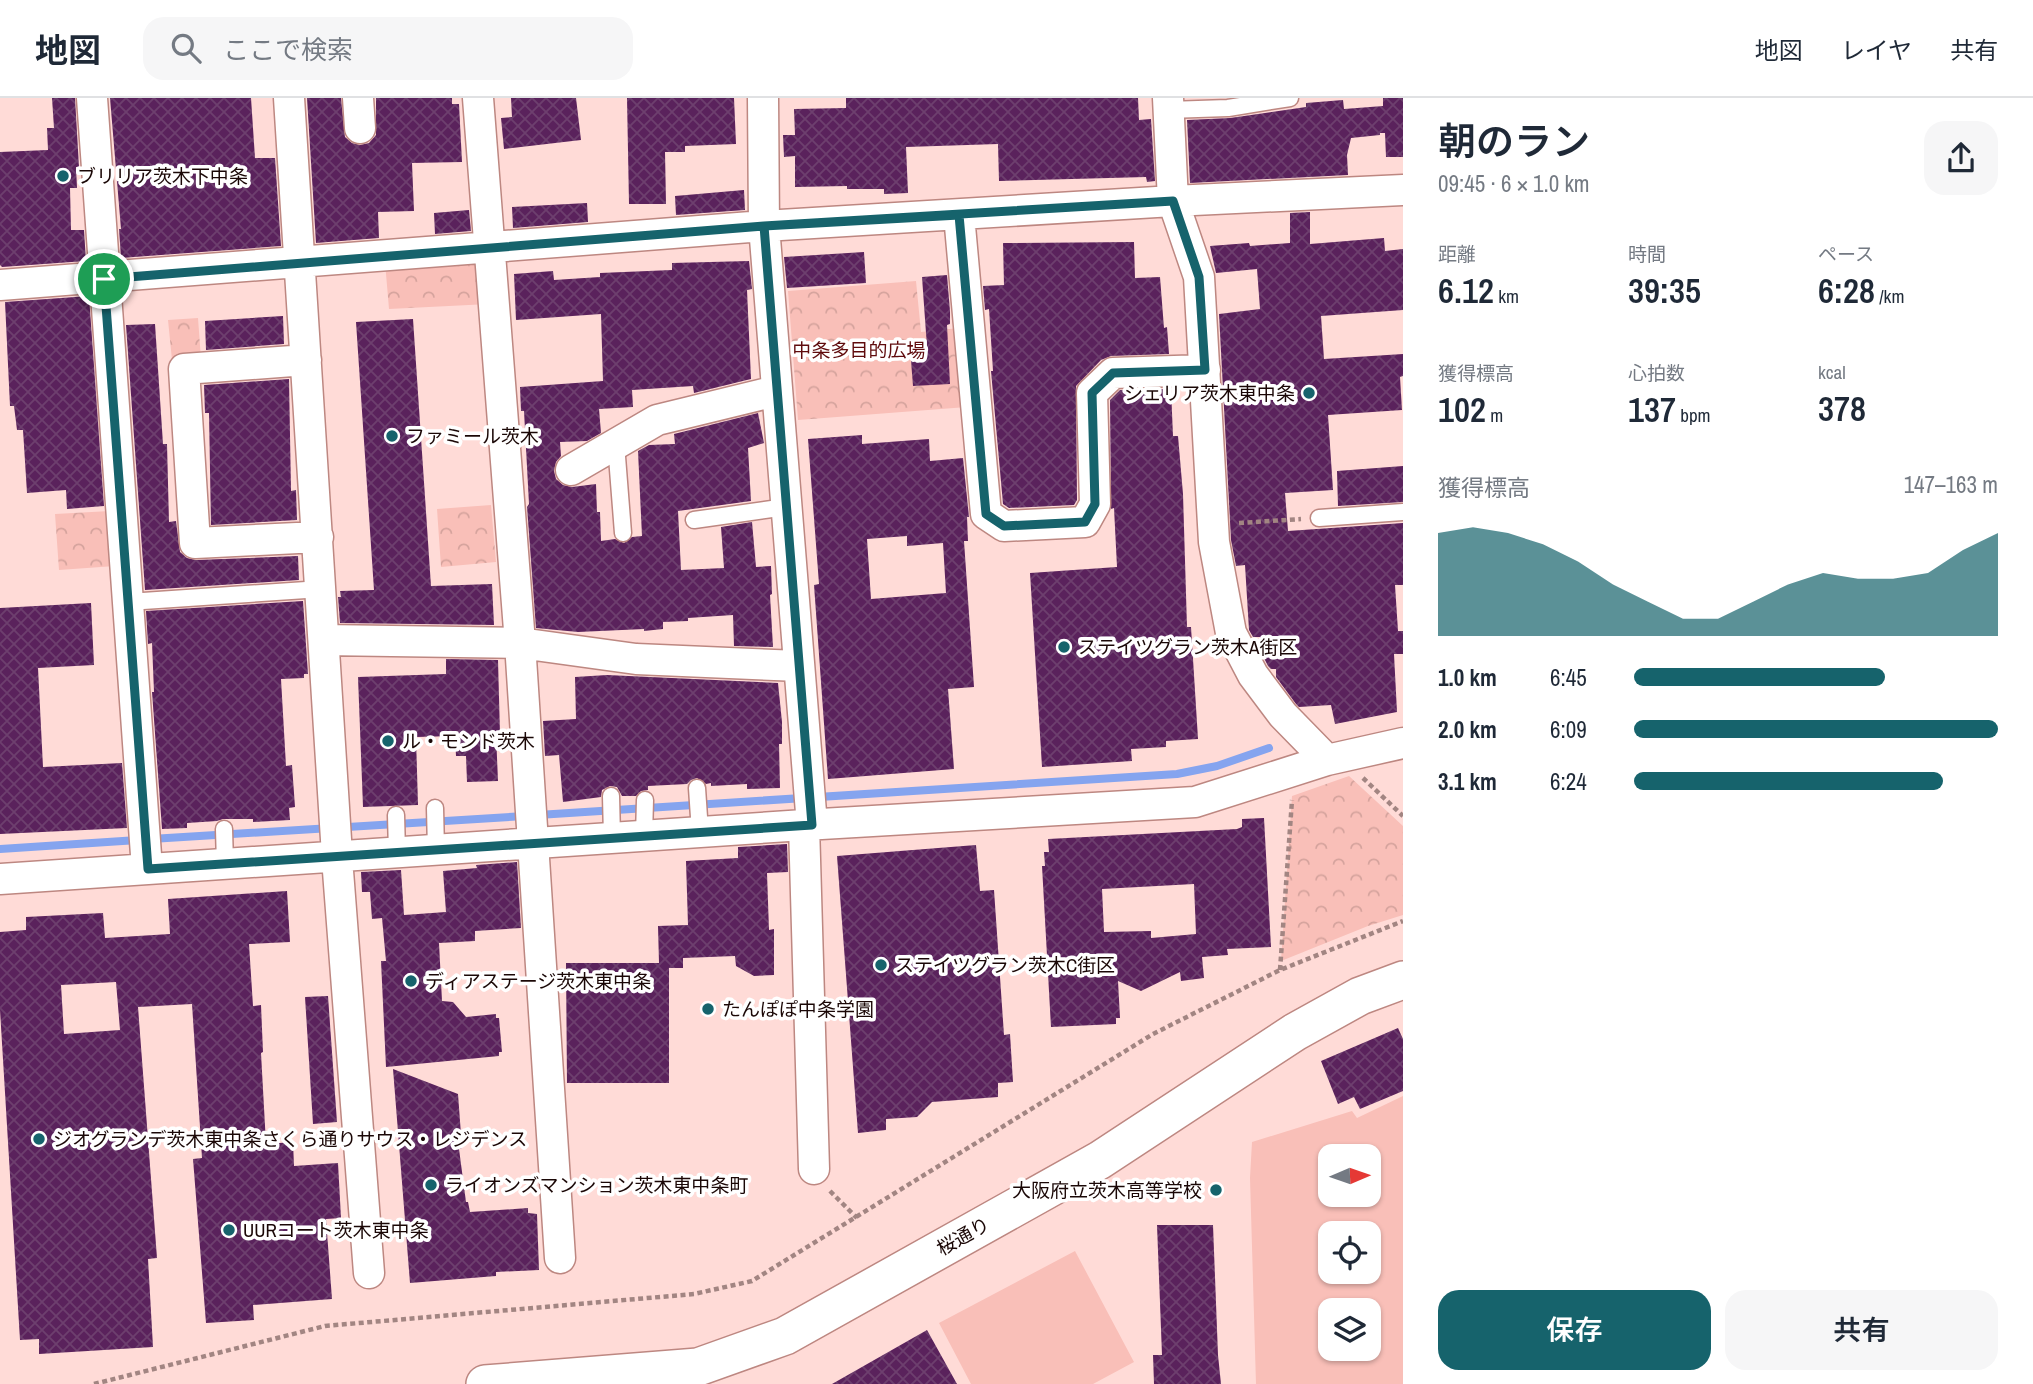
<!DOCTYPE html>
<html lang="ja">
<meta charset="utf-8">
<style>
:root{--surface:#fff;--page:#f6f6f7;--text:#1f2937;--muted:#747a83;--line:#e0e1e3;--accent:#16636c}
body{margin:0;font-family:"Archivo Narrow","Noto Sans JP",sans-serif;background:var(--page);color:var(--text);height:100vh;display:flex;flex-direction:column;font-size:26px;white-space:nowrap}
*{box-sizing:border-box;margin:0}
p{font-size:23px;color:var(--muted)}
.icon{flex:none;width:38px;height:38px;fill:none;stroke:currentColor;stroke-width:2;stroke-linecap:round;stroke-linejoin:round}
.map{position:relative;flex:1;overflow:hidden}
.drawer{display:flex;flex-direction:column;background:var(--surface);width:630px}
.drawer>*{flex:none}
.needle{width:46px;rotate:88deg}
.buttons{position:absolute;left:1318px;top:1046px;display:grid;gap:14px}
.buttons a{display:grid;place-items:center;width:63px;height:63px;border-radius:14px;background:var(--surface);box-shadow:0 2px 5px #0004;font-size:35px}
.pin{position:absolute;display:grid;place-items:center;width:60px;height:60px;color:#fff;margin:-30px;border:4px solid #fff;border-radius:50%;box-shadow:0 2px 7px #0007}
.round{display:grid;place-items:center;flex:none;width:74px;height:74px;border-radius:21px;background:var(--page)}
.head{display:flex;align-items:center;justify-content:space-between;height:119px;padding:0 35px}
h1{font-size:38px;font-weight:600;line-height:52px}
.stats{display:grid;grid-template-columns:repeat(3,1fr);gap:10px;height:119px;padding:7px 35px}
.stats div{display:grid;align-content:center}
.stats b{font-size:35px;font-weight:600}
.stats small{font-size:19px;font-weight:400}
.stats p{font-size:19px}
.chart{height:196px;padding:14px 35px}
.chart p{display:flex;justify-content:space-between}
.chart svg{width:100%;height:126px;margin-top:7px;fill:var(--accent);opacity:.7}
.action{display:flex;gap:14px;margin-top:auto;padding:14px 35px}
.action a{flex:1;height:80px;border-radius:21px;background:var(--accent);color:#fff;font-size:28px;font-weight:600;line-height:80px;text-align:center}
.action a+a{background:var(--page);color:var(--text)}
ul{padding:0 35px;list-style:none;font-size:23px}
li{display:grid;grid-template-columns:112px 84px 1fr;align-items:center;height:52px}
li i{height:18px;border-radius:9px;background:var(--accent)}
header{display:flex;align-items:center;gap:42px;box-sizing:border-box;height:98px;padding:0 35px;background:var(--surface);border-bottom:2px solid var(--line)}
header strong{font-size:33px}
nav{display:flex;gap:38px;margin-inline-start:auto;font-size:24px}
.search{width:490px;height:63px;background:var(--page);display:flex;align-items:center;gap:18px;box-sizing:border-box;padding:0 24px;border-radius:21px;color:var(--muted);font-size:26px}
main{display:flex;flex:1;min-height:0}
.map>svg:first-child{display:block}
.grass{fill:#f9bfb8;fill-rule:evenodd}
.park{fill:url(#park-crowns)}
.lines{fill:none;stroke-linecap:round;stroke-linejoin:round}
.stream{stroke:#85a4ef;stroke-width:8}
.building{fill:url(#building-cross-hatch);fill-rule:evenodd}
.service-casing{stroke:#bd8781;stroke-width:19}
.minor-casing{stroke:#bd8781;stroke-width:33}
.tertiary-casing{stroke:#bd8781;stroke-width:40}
.path{stroke:#a28582;stroke-width:4.5;stroke-dasharray:5 3.5;stroke-linecap:butt}
.service{stroke:#fff;stroke-width:16}
.minor{stroke:#fff;stroke-width:30}
.tertiary{stroke:#fff;stroke-width:37}
.route-casing{stroke:#fff;stroke-width:14}
.route{stroke:#16636c;stroke-width:9}
.poi-dot{fill:#16636c;stroke:#fff;stroke-width:2.5}
.labels{text-anchor:middle;stroke-width:7;stroke-linejoin:round;paint-order:stroke}
.poi-label{font-size:19px;fill:#1a0706;stroke:#fff;text-anchor:start}
.park-label{font-size:19px;fill:#5f0b0d;stroke:#fff}
.street-label{font-size:19px;fill:#1a0706;stroke:#fff}
</style>
<header>
<strong>地図</strong>
<div class="search"><svg class="icon" aria-label="search" viewBox="0 0 24 24"><circle cx="10" cy="10" r="6"/><path d="M15 15l6 6"/></svg>ここで検索</div>
<nav><a>地図</a><a>レイヤ</a><a>共有</a></nav>
</header>
<main>
<div class="map">
<svg width="1403" height="1286" viewBox="0 0 1403 1286">
<defs>
<pattern id="park-crowns" width="20" height="18" patternUnits="userSpaceOnUse" patternTransform="scale(1.75)"><rect width="20" height="18" fill="#f9bfb8"/><path d="M2 6a3 3 0 1 1 6 0M12 15a3 3 0 1 1 6 0" fill="none" stroke="#d5a39d"/></pattern>
<pattern id="building-cross-hatch" width="8" height="8" patternUnits="userSpaceOnUse" patternTransform="scale(1.75)"><rect width="8" height="8" fill="#5a225c"/><path d="M0 0l8 8M0 8l8-8" fill="none" stroke="#6d3f6e"/></pattern>
</defs>
<rect width="100%" height="100%" fill="#ffdbd7"/>
<path class="grass" d="M1403,998V1286H1256L1250,1080L1252,1044L1352,1013L1357,1020ZM1330,1059H1368V1097H1330ZM1330,1136H1368V1174H1330ZM1330,1213H1368V1251H1330Z
M1075,1153L1134,1264L1093,1286H971L939,1225Z"/>
<path class="park" d="M484,157L489,206L389,211L385,164Z
M916,183L921,234L959,230L967,309L798,322L788,193Z
M198,220L201,261L172,262L168,222Z
M491,407L496,464L441,469L437,411Z
M110,413L115,468L59,472L55,416Z
M1349,678L1403,728V817L1368,828L1281,863L1292,698Z"/>
<g class="lines">
<path class="stream" d="M538,717L1177,676L1217,668L1269,650
M151,741L525,718
M0,751L138,742"/>
</g>
<path class="building" d="M52,0H75L79,69H76L77,90H70L71,132H84L86,163L2,169L0,167V54L48,52L47,30H54Z
M110,0H251L255,60H275L281,148L121,160L119,131H121Z
M307,0H341L345,39L352,45L360,47L369,45L376,37V0H452V6H459L462,64L412,65L414,113L378,114L379,140L316,145Z
M511,0H576L581,42L504,51L501,20L512,19Z
M627,0H734L736,46L685,48V54H665L666,106H629Z
M846,0H1138L1139,22L1151,21L1155,83L1147,84L1146,79L999,83L998,46L906,49L908,95L884,96V91H847V88L795,89V58L784,59L783,37H795L794,11L846,10Z
M1383,0H1403V59H1386L1385,35H1380V37L1351,40L1347,57L1348,77L1190,85L1187,22L1230,20L1306,9V5L1343,2L1344,11L1383,8Z
M744,92L745,112L676,117L675,98Z
M587,105L588,124L513,130L512,109Z
M469,112L471,133L435,136L434,115Z
M1310,114V146L1384,140L1385,153L1403,151V212L1321,218L1324,261L1403,256V278L1400,279L1402,312L1328,317L1333,392L1285,395L1288,433L1403,425V487H1395L1398,533H1403V556H1394L1397,614L1335,626L1331,607L1299,609L1296,606L1276,579V571H1271L1268,568L1261,554L1260,539H1253L1249,532L1245,467L1236,468L1231,442L1219,216L1260,211L1257,171L1216,175L1210,148L1249,145L1250,148L1290,145V115Z
M1134,144L1135,180L1160,179L1164,230L1167,229L1169,256L1111,258L1101,262L1076,288L1077,402L1074,407L1009,410L1003,406L991,273H993L989,211L985,212L983,188L1004,187L1003,145Z
M864,154L866,185L787,190L784,159Z
M749,163L752,191L747,192L751,281L694,295L693,288L632,292L633,309L599,311L601,335L587,343L560,344L561,358L556,364L554,373L556,381L563,387L572,389L596,386L597,414H600L601,443L615,441L624,445L632,439L642,438L638,353L649,347L675,346L674,336L758,315L764,345L748,350L751,403L678,413L681,472L724,470L721,429L752,424L756,469L771,468L772,496L770,497L773,549L734,548L733,517L688,520V523L663,524V531L644,533V531L578,534L536,530L527,409L529,406L524,313H521L520,289L603,283L601,216L516,222L514,176L553,173L554,182L600,179V175L672,172V165Z
M947,177L950,213V226L947,227L950,286L913,288L910,250L927,249L922,179Z
M89,198L104,408L67,411L66,392L27,395L23,332H17L14,308H10L5,204Z
M283,218L284,246L206,252L205,223Z
M413,221L431,488L492,486L494,527L340,525L338,499H341L340,493L374,492L356,224Z
M155,226L163,346H167L169,424L176,423L180,454L187,460L196,462L298,458L299,482L145,492L126,227Z
M289,281L291,393L296,392L297,422L211,427L209,315H205L204,287Z
M1171,291L1173,338H1178L1183,396L1187,529H1191L1198,641L1166,643V649L1131,651L1132,663L1042,669L1030,475L1117,469L1114,410L1111,411L1110,302L1120,292Z
M862,337V346L929,341L930,363L963,360L969,419H967L968,443H964L974,589L948,591L954,671L828,681L814,487L819,486L808,341ZM907,438V448L943,445L946,495L871,501L867,441Z
M1403,368V404L1338,408L1337,373Z
M303,503L308,576H304V580L281,581L286,668L292,667L295,709L289,710L290,722L253,724V721H223L217,723L187,725V730L162,731L152,594H154L152,545L148,546L146,513Z
M91,505L94,567L38,570L43,669L122,665L127,730L0,736V510Z
M446,561L498,562L500,636H496L498,683L467,684L466,658H456L455,638L416,639L418,707L363,709L358,579L446,576Z
M607,577L778,585L782,624V646H779L780,690L747,691V686L711,688V685L706,686L697,680L691,682L687,686L648,688V692L641,693L636,698H622L617,689L610,688L602,692L601,699L563,704L559,657L545,658L543,623L576,621L575,579Z
M1264,720L1271,849L1227,851L1228,857L1202,859L1204,880L1181,883L1180,874L1141,893L1118,883L1120,920H1116V926L1051,929L1042,768H1045L1044,754H1049L1048,741L1237,731L1242,729V721ZM1194,786L1196,836L1151,840V833L1104,834L1102,791Z
M787,746L788,774L767,775L769,832L774,831V877L754,878L736,868L735,858L683,860V870H669V985H567L566,865H659L658,828L688,827L686,763L738,760V749Z
M976,747L980,793L994,792L1004,937L1010,936L1013,984L998,985V999L932,1004L917,1019L886,1021V1032L858,1035L837,758Z
M517,764L521,830L475,833V843L439,845L442,903L453,904L466,919L496,916V920H499L502,954H499V958L386,969L381,863H386L382,820L372,821L370,794H362L361,774L401,772L404,817L446,814L443,773L477,770L476,767Z
M287,793L290,844L249,846L253,908L261,907L263,954L261,955L266,1046L293,1044L294,1068L338,1065L341,1120L326,1121L332,1201L253,1207L254,1222L206,1225L193,1061L202,1060L192,906L138,909L157,1160L148,1161L153,1249L39,1256V1241L20,1242L0,912V834L26,832V819L103,815L105,840L170,836L168,801ZM116,884L120,932L64,936L61,887Z
M328,898L337,1024L313,1026L305,899Z
M1398,930L1403,941V993L1360,1011L1354,999L1338,1006L1321,963Z
M393,971L458,996L462,1050L459,1051L466,1104H468L470,1114L528,1110V1115L537,1116L539,1172L496,1174V1178L410,1185Z
M1157,1127H1213L1218,1257L1221,1286H1154L1153,1257H1162Z
M927,1232L957,1286H832Z"/>
<g class="lines">
<defs>
<path id="service" d="M1168,12L1228,10L1290,0
M616,346L623,435
M1319,420L1403,414
M694,422L786,409
M128,504L321,491
M697,690L700,734
M611,698L612,739
M435,710L436,752
M396,717L397,754
M224,731L225,766
M644,738L645,702"/>
<path id="minor" d="M92,0L147,771
M289,0L338,773L369,1175
M358,0L360,30
M478,0L520,545L560,1160
M763,0L764,128L812,727
M1168,0L1173,103L1199,179L1214,444L1231,535L1253,577L1283,617L1327,662
M959,117L986,416L1004,428L1085,424L1095,406L1092,295L1113,275L1205,272
M0,187L764,128L1173,103L1403,92
M306,262L184,271L195,445L318,439
M571,372L657,322L776,293
M324,542L520,545L636,561L799,568
M804,727L814,1071
M0,781L804,727L1195,704L1327,662L1403,645"/>
<path id="tertiary" d="M485,1286L698,1269L785,1238L1100,1062L1295,934L1360,898L1403,882"/>
</defs>
<use href="#service" class="service-casing"/>
<use href="#minor" class="minor-casing"/>
<use href="#tertiary" class="tertiary-casing"/>
<path class="path" d="M1239,425L1301,421
M1363,680L1403,718
M1280,872L1292,702
M830,1093L857,1120
M94,1286L325,1228L694,1196L752,1183L1153,936L1280,872L1403,823"/>
<use href="#service" class="service"/>
<use href="#minor" class="minor"/>
<use href="#tertiary" class="tertiary"/>
</g>
<g class="lines">
<defs>
<path id="route" d="M104,181L148,771L812,727L764,128L1173,103L1199,179L1205,272L1113,275L1092,295L1095,406L1085,424L1004,428L986,416L959,117L764,128L104,181"/>
</defs>
<use href="#route" class="route-casing"/>
<use href="#route" class="route"/>
</g>
<g class="poi-dot">
<circle cx="63" cy="78" r="7"/>
<circle cx="1309" cy="295" r="7"/>
<circle cx="392" cy="338" r="7"/>
<circle cx="1064" cy="549" r="7"/>
<circle cx="388" cy="643" r="7"/>
<circle cx="881" cy="867" r="7"/>
<circle cx="411" cy="883" r="7"/>
<circle cx="708" cy="911" r="7"/>
<circle cx="39" cy="1041" r="7"/>
<circle cx="431" cy="1087" r="7"/>
<circle cx="1216" cy="1092" r="7"/>
<circle cx="229" cy="1132" r="7"/>
</g>
<g class="labels">
<g class="poi-label">
<text x="77" y="85">ブリリア茨木下中条</text>
<text x="1295" y="302" text-anchor="end">シェリア茨木東中条</text>
<text x="406" y="345">ファミール茨木</text>
<text x="1078" y="556">ステイツグラン茨木A街区</text>
<text x="402" y="650">ル・モンド茨木</text>
<text x="895" y="874">ステイツグラン茨木C街区</text>
<text x="425" y="890">ディアステージ茨木東中条</text>
<text x="722" y="918">たんぽぽ中条学園</text>
<text x="53" y="1048">ジオグランデ茨木東中条さくら通りサウス・レジデンス</text>
<text x="445" y="1094">ライオンズマンション茨木東中条町</text>
<text x="1202" y="1099" text-anchor="end">大阪府立茨木高等学校</text>
<text x="243" y="1139">UURコート茨木東中条</text>
</g>
<g class="park-label">
<text x="859" y="259">中条多目的広場</text>
</g>
<g class="street-label">
<text transform="translate(963 1138) rotate(-29)" y="7">桜通り</text>
</g>
</g>
</svg>
<div class="buttons">
<a><svg class="needle" viewBox="-14 -14 28 28"><path d="M0-13l5 13h-10z" fill="#e53935"/><path d="M0 13l5-13h-10z" fill="#747a83"/></svg></a>
<a><svg class="icon" aria-label="locate" viewBox="0 0 24 24"><circle cx="12" cy="12" r="6"/><path d="M12 2v4M12 18v4M2 12h4M18 12h4"/></svg></a>
<a><svg class="icon" aria-label="layers" viewBox="0 0 24 24"><path d="M12 4l9 5-9 5-9-5zM3 14l9 5 9-5"/></svg></a>
</div>
<div class="pin" style="left:104px;top:181px;background:#1e9e55"><svg class="icon" aria-label="arrive" viewBox="0 0 24 24"><path d="M6 21V4h12l-3 4 3 4H6"/></svg></div>
</div>
<section class="drawer">
<div class="head"><div><h1>朝のラン</h1><p>09:45 · 6 × 1.0 km</p></div><a class="round"><svg class="icon" aria-label="share" viewBox="0 0 24 24"><path d="M12 15V3M7 8l5-5 5 5M5 13v7h14v-7"/></svg></a></div>
<div class="stats">
<div><p>距離</p><b>6.12<small> km</small></b></div>
<div><p>時間</p><b>39:35</b></div>
<div><p>ペース</p><b>6:28<small> /km</small></b></div>
</div>
<div class="stats">
<div><p>獲得標高</p><b>102<small> m</small></b></div>
<div><p>心拍数</p><b>137<small> bpm</small></b></div>
<div><p>kcal</p><b>378</b></div>
</div>
<div class="chart"><p><span>獲得標高</span>147–163 m</p>
<svg viewBox="0 0 160 44" preserveAspectRatio="none"><path d="M0 44V8L10 6L20 8L30 12L40 18L50 26L60 32L70 38L80 38L90 32L100 26L110 22L120 24L130 24L140 22L150 14L160 8V44z"/></svg>
</div>
<ul>
<li><b>1.0 km</b>6:45<i style="width:69%"></i></li>
<li><b>2.0 km</b>6:09<i style="width:100%"></i></li>
<li><b>3.1 km</b>6:24<i style="width:85%"></i></li>
</ul>
<div class="action"><a>保存</a><a>共有</a></div>
</section>
</main>
